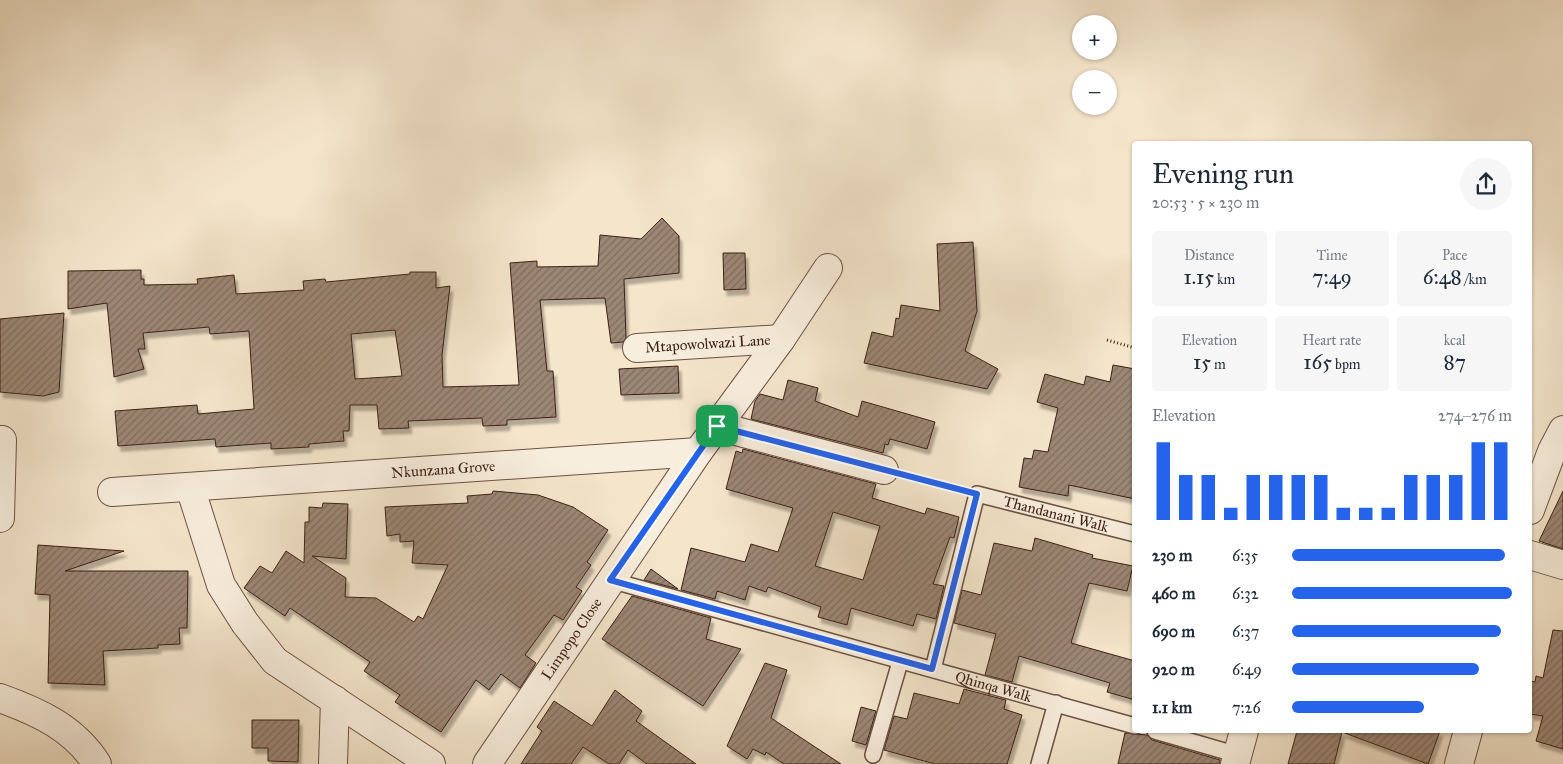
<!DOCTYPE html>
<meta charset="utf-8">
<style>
:root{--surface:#fff;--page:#f6f6f7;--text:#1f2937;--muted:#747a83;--accent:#2563eb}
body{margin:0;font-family:"IM FELL Great Primer",serif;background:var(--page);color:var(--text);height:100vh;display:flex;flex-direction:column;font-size:19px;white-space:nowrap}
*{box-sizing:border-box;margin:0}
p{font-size:16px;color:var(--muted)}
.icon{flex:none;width:28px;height:28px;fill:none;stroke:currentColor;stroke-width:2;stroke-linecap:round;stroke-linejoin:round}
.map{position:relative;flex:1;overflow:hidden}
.side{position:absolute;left:1132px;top:141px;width:400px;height:592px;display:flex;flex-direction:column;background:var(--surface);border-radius:5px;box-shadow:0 1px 4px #0004}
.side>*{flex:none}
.controls{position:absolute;left:1072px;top:15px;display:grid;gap:10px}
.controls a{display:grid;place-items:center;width:45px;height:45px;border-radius:50%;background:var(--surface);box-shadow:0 1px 4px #0004;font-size:25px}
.pin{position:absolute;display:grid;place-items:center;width:42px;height:42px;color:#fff;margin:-21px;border-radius:10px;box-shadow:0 2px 8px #0006}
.round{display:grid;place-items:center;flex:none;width:52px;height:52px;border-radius:26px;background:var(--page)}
.head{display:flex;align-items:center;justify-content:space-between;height:85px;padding:0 20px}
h1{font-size:28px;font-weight:600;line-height:38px}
.figures{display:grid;grid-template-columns:repeat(3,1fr);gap:8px;height:85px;padding:5px 20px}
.figures div{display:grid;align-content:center;border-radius:5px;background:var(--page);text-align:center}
.figures b{font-size:21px;font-weight:600}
.figures small{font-size:14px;font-weight:400}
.figures p{font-size:14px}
.chart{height:140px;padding:10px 20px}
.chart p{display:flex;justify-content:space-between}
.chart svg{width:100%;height:90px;margin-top:5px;stroke:var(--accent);stroke-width:6}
ul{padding:0 20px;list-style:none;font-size:16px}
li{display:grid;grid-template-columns:80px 60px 1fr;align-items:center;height:38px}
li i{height:12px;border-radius:6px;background:var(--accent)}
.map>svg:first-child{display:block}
.building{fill:url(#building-hatch);stroke:#3d2016;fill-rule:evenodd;filter:url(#shadow)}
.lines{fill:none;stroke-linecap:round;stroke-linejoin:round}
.service-casing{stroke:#6b5143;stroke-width:18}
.minor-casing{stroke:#6b5143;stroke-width:30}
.path{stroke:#3d2016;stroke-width:3;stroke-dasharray:1 2.5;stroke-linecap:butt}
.service{stroke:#f8eedd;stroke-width:15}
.minor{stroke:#f8eedd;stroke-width:28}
.route-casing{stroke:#fff;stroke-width:10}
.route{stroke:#2563eb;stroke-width:6}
.labels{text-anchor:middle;stroke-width:4;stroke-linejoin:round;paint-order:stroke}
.street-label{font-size:15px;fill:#3d2016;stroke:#f8eedd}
</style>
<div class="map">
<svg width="1563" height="764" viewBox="0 0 1563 764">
<defs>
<pattern id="building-hatch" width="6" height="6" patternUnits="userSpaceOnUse" patternTransform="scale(1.25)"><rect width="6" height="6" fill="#9c8674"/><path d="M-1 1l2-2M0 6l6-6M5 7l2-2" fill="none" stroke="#806d5e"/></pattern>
<filter id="shadow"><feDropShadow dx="3" dy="5.5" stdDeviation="1" flood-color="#0004"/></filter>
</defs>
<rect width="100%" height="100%" fill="#f4e5cb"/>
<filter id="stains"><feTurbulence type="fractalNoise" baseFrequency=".004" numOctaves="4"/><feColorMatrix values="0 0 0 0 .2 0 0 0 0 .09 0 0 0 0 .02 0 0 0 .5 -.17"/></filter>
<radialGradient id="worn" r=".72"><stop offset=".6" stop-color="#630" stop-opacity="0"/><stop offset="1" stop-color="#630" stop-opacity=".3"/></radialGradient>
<path class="building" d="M662,218L679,236V273L624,279L626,338L623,342L611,343L605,298L540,300L547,371H553L556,417L507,420V425L483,426L482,418L408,421L409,428L379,429L377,405H350L349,431H343L344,441L309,444V447L271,449V443L216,447L215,439L118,446L115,411L197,405L198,414L254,409L249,331L210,334L209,327L143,333L145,349H138L144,369L114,377L107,303L68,309V271L141,270V279H144V285L198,284L197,279L234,275L236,294L304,290L303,281L325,279L326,282L410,274V272H436V288L450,286L442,355L443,387L519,385L510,263L537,261V267L598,266L600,235L641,239ZM395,330L402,376L355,379L351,334Z
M973,242L977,311L965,351L998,369L987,389L864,363L872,332L893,337L896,318L899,319L901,305L940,311L937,244Z
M723,253H745L746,289L724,290Z
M64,313L59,392L43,396L0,392V319Z
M1113,365L1135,369V499L1069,485L1068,496L1019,487L1024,458L1032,459L1034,450L1048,452L1058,408L1037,402L1045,374L1084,385L1086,376L1110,382Z
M678,366L679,393L621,395L619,369Z
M788,380L818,388L815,401L858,417L862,401L935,422L927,449L890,439L888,445L885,444L883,453L751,419L755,401L760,394L783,400Z
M743,449L876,484L872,498L925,514L927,508L959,517L954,538L950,537L933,584L944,586L936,619L917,614L913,626L851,608L847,625L818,617L821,607L768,587L766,592L749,586L745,600L717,591L715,599L681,590L691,548L745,562L751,544L778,552L793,508L726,489L736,451L742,453ZM833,512L880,526L863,580L815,566Z
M493,491L538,495L573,507L608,530L587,562L591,565L576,587L582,591L563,620L554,615L525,655L536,663L520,688L501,674L489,690L476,680L441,732L395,702L400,695L364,671L370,662L290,608L285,616L244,588L260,566L272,573L286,551L304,563L305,522H309V507L322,508L323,503L348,504L346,559L312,556L346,578L345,597L376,598L414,622L418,616L423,619L448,565L412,563L414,541L400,542V534L387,536L385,507L468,503L467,496L492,494Z
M1563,491V549L1539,541Z
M1035,538L1093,555L1092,558L1133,566L1127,591L1089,583L1071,643L1135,661V700L1107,692L1110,683L1019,656L1012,682L985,675L996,634L954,623L962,590L981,595L994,543L1032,551Z
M38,545L124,551L65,571H188L187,628H179L180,644L158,645V648L103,651L105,685L48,683L50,595L35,594Z
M651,569L678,589L644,580Z
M632,596L711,618L706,639L741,649L703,706L602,639Z
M1553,630L1563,631V749L1536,741L1543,716L1530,714V681L1535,682L1536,676L1543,678Z
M765,663L787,670L771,718L841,764H784L766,752L765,755L753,749L747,759L727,746Z
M964,689L1006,700L1004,709L1022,715L1007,764H935L884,750L894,716L907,719L914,693L959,704Z
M615,690L642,711L636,721L696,764H647L628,750L619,764H609L583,747L571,764H521L542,731L537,727L554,701L592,726Z
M861,707L876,711L866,745L852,741Z
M252,720H299L298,762L268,761V748H252Z
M1297,731H1440L1428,764L1342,732L1334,764H1288Z
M1125,733L1147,735L1152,740L1220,760V764H1118Z"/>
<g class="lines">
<defs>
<g id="service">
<path id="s1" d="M610,580L1135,726"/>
<path id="s2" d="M933,669L977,494L1135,534"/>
<path d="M1155,731L1238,755"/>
<path d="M873,755L900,662"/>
<path d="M1039,764L1056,703"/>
</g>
<g id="minor">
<path id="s3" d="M637,348L781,339"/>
<path d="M717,426L884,470"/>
<path d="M190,487L221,585L245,623L275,661L431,764"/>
<path id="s4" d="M112,492L698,452"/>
<path d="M1530,510L1552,451L1563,430"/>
<path d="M0,518L2,440"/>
<path d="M1530,555L1563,565"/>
<path d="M0,698C39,712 74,728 97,764"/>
<path d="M333,764L335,700"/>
<path id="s5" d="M487,764L698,452L781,339L828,268"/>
<path d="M1235,764L1244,731"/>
<path d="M1459,764L1468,731"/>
</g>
</defs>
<use href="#service" class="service-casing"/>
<use href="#minor" class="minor-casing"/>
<path class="path" d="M1107,340L1135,348
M910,477L957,489"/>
<use href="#service" class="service"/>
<use href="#minor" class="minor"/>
</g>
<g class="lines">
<defs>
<path id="route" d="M717,426L977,494L932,669L610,580Z"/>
</defs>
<use href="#route" class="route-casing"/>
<use href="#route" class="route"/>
</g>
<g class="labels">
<g class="street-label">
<text dy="5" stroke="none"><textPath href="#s3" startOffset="71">Mtapowolwazi Lane</textPath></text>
<text dy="5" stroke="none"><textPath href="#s4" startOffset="332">Nkunzana Grove</textPath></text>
<text dy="5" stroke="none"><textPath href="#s2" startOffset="262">Thandanani Walk</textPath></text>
<text dy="5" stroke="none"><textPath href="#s5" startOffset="151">Limpopo Close</textPath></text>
<text dy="5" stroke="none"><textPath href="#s1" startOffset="398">Qhinqa Walk</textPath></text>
</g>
</g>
<rect width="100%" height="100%" filter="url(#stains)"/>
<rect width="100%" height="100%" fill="url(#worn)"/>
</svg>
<div class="controls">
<a>+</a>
<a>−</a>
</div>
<div class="pin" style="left:717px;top:426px;background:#1e9e55"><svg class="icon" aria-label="arrive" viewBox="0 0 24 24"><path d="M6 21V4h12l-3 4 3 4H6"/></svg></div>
<section class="side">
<div class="head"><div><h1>Evening run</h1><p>20:53 · 5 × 230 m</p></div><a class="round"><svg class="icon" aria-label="share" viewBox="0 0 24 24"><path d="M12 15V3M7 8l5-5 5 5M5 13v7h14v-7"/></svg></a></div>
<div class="figures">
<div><p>Distance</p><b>1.15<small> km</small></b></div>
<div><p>Time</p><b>7:49</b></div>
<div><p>Pace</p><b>6:48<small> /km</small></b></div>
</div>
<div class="figures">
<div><p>Elevation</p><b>15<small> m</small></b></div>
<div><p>Heart rate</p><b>165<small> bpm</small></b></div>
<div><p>kcal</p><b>87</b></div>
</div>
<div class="chart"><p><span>Elevation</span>274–276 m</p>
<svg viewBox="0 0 160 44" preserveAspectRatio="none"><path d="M5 44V6M15 44V22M25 44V22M35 44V38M45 44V22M55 44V22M65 44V22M75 44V22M85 44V38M95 44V38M105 44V38M115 44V22M125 44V22M135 44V22M145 44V6M155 44V6"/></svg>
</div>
<ul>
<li><b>230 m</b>6:35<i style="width:97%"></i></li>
<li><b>460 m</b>6:32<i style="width:100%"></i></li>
<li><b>690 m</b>6:37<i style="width:95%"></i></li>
<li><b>920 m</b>6:49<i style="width:85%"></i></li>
<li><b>1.1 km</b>7:26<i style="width:60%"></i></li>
</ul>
</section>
</div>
